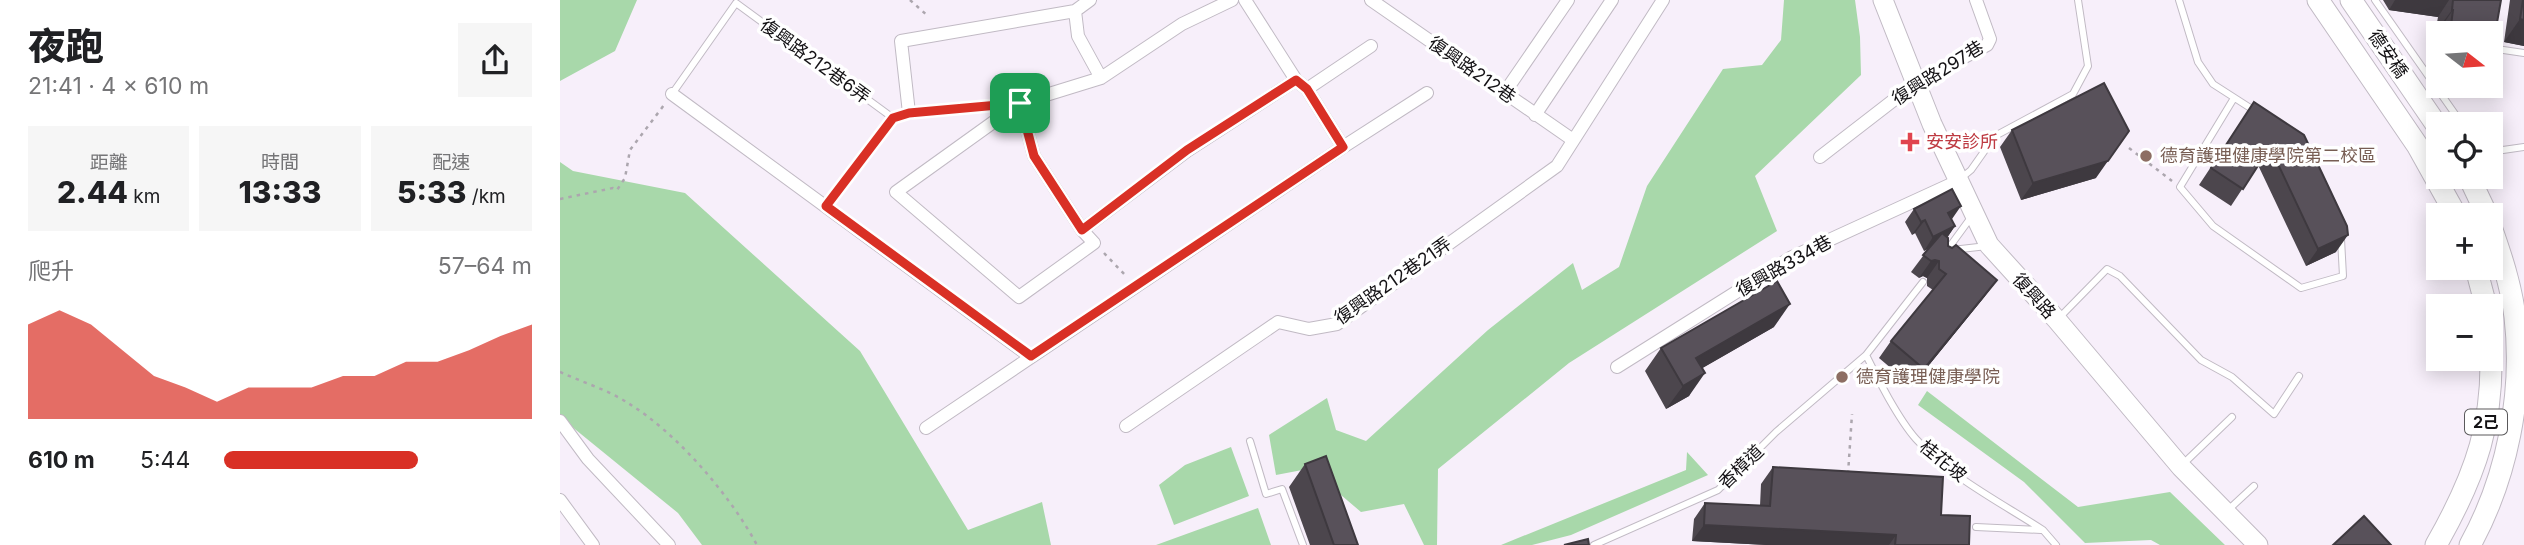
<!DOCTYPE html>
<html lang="zh-TW">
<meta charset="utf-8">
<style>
:root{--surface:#fff;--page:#f6f6f6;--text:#202124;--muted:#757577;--accent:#d93025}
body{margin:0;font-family:Inter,"Noto Sans TC",sans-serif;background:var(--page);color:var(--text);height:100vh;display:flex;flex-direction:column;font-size:26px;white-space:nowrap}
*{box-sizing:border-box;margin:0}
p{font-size:23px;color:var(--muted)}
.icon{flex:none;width:38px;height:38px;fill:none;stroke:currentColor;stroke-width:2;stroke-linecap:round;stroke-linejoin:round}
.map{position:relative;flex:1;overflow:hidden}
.panel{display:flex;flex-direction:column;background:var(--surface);width:560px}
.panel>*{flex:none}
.needle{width:46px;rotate:107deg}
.buttons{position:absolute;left:1866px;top:21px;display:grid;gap:14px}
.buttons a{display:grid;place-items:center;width:77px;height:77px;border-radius:0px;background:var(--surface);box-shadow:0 4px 18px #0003;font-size:35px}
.pin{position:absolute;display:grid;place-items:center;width:60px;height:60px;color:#fff;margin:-30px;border-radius:14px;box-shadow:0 4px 10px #0006}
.round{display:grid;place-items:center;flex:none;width:74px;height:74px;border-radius:0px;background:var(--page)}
.head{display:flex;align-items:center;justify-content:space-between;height:119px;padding:0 28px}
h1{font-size:38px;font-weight:800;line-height:52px}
.figures{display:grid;grid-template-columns:repeat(3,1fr);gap:10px;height:119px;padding:7px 28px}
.figures div{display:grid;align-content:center;border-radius:0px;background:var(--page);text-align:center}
.figures b{font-size:30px;font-weight:800}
.figures small{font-size:19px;font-weight:400}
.figures p{font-size:19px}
.chart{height:196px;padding:14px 28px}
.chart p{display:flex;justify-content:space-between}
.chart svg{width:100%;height:126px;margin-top:7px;fill:var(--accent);opacity:.7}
ul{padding:0 28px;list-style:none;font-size:23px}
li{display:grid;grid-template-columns:112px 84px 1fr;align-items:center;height:52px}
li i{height:18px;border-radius:9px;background:var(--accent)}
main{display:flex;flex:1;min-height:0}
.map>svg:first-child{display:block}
.green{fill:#a8d8aa}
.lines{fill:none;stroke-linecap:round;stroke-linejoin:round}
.lane-casing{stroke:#c1bac4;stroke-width:8}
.street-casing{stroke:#c1bac4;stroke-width:14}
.secondary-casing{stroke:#c1bac4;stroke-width:21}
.primary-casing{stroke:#c1bac4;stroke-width:23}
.path{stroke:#aca6ae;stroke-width:2.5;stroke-dasharray:3.5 5;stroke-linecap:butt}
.lane{stroke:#fff;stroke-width:6}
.street{stroke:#fff;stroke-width:12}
.secondary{stroke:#fff;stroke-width:19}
.primary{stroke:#fff;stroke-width:21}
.wall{fill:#4c464d}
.shaded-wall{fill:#3e393f}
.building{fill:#58515a;stroke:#3e393f;stroke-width:2}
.route-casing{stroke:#fff;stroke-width:14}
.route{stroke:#d93025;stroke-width:9}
.health-dot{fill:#e0444e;stroke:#fff;stroke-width:2.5}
.education-dot{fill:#8d6e63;stroke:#fff;stroke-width:2.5}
.labels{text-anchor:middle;stroke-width:7;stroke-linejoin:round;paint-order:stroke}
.shield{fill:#fff;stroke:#5a595b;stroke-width:2}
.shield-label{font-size:16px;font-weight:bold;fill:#141215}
.street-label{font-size:18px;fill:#141215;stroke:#fff}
.health-label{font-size:18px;fill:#be3a42;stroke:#fff;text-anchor:start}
.education-label{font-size:18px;fill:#785e54;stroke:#fff;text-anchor:start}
</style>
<main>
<section class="panel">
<div class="head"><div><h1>夜跑</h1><p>21:41 · 4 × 610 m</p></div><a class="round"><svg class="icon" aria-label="share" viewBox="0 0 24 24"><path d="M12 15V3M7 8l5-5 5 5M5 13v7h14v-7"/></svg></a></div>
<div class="figures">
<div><p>距離</p><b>2.44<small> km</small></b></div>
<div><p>時間</p><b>13:33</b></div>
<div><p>配速</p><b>5:33<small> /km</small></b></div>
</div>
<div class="chart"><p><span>爬升</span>57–64 m</p>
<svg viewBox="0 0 160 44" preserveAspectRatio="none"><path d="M0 44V11L10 6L20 11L30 20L40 29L50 33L60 38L70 33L80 33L90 33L100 29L110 29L120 24L130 24L140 20L150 15L160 11V44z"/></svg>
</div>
<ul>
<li><b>610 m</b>5:44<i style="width:63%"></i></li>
</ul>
</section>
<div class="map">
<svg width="1964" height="545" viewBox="0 0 1964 545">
<rect width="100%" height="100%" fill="#f7effa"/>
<path class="green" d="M0,0H77L55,51L0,81Z
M1224,0H1295L1300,37L1301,75L1195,176L1217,231L1009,363L878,469L877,545H864L844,504L801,512L781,495L758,467L716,475L709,435L767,398L776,430L806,441L928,330L1013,263L1022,290L1059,267L1087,186L1163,69L1202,65L1221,40Z
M0,162L13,171L125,193L300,351L408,530L482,502L491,545H142L118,513L0,417Z
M1367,391L1518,507L1610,492L1665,545H1600L1591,540L1525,543L1464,482L1358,405Z
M671,447L689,496L614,525L599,485L625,465Z
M1127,452L1148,475L1011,535L972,545H941L1126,470Z
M698,508L711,545H596Z"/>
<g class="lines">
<defs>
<path id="lane" d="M1619,0L1638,62L1653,84L1695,111
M1815,0L1902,124
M1930,48L1964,53
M112,94L176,3L333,118L349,113L454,103
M1674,98L1620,187L1653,226L1741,288L1783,276L1781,239
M1930,147L1943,150L1964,147
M1400,179L1411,170L1435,136L1513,94L1528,66L1518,0
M266,206L333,118
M1392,250L1427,246
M1385,253L1412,216
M1363,282L1306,355C1317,378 1339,420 1356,439C1390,477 1440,502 1483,530L1496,545
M1498,319L1547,269L1560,276L1641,360L1672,377L1714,414L1739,376
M690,441L706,494L722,489L743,545
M1623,464L1672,417
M1667,511L1694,486
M1416,527L1481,530
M1034,545L1158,490L1216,432L1306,355"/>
<path id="street" d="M685,0L736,80L747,89L783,147
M811,0L1013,140
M515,11L518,36L541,78
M747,89L811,46
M945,92L1008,0
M112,94L471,357
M460,103L336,192L459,297L534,243L522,230L627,151L736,80
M349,113L341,41L515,11L530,0
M975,115L1052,0
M1260,157L1357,82L1427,45L1430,39L1416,0
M522,230L474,156L460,103L541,78L622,24L672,0
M1057,367L1232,257L1398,181
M0,421L28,459L109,545
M566,426L718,322L749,329L777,324L997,166L1103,0
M366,428L783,147L867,93
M0,500L33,545"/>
<path id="secondary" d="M1323,0L1372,124L1429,245L1497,320L1621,467L1698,545"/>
<path id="primary" d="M1758,0L1857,145L1896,215
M1791,0L1878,127
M1909,177L1927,215
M1916,268L1926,306
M1876,545C1916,475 1936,419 1930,338
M1910,545C1947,478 1964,394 1955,317C1951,285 1941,255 1930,224"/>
</defs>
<use href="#lane" class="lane-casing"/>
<use href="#street" class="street-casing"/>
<use href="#secondary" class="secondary-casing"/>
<use href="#primary" class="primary-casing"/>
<path class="path" d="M350,0L369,17
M1569,148L1612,181
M0,199L53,188L57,190L65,178L70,150L104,105
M544,253L566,276
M0,372C22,382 48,390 68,403C117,433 170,495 197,545
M1288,474L1292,414"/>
<use href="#lane" class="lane"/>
<use href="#street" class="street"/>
<use href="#secondary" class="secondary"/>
<use href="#primary" class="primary"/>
</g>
<path class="wall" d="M1823,0H1941L1935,34V57L1930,64V33H1878V74H1874L1872,71L1877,33H1875L1878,17L1829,10Z
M1950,0H1964V46L1944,42Z
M1694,102L1776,252L1746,266L1698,165L1671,206L1639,185Z
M1452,130L1536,178L1461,200L1440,147Z
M1354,209L1391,219L1395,226L1387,238L1388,246L1425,296L1352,386L1319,358L1331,341L1373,290L1367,286V278L1363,276L1359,278L1351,272L1369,248L1364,251L1355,233L1352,235L1345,222Z
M1214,327L1142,368L1129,396L1106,409L1085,371L1101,348Z
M745,464L798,545H750L729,487Z
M1213,467L1381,515L1409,545H1207L1132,541L1134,519L1145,503L1200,506L1201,484Z"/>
<path class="shaded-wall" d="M1835,0H1889L1878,17L1829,10Z
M1892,10H1893L1877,33H1875Z
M1960,19L1964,20V46L1944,42Z
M1569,131L1536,178L1461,200L1473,183Z
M1401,206L1392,219L1388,213Z
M1365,220L1355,233L1352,235L1361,222Z
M1395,226L1386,239L1364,251L1373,237Z
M1788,235L1776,252L1746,266L1758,249Z
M1375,260L1379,261L1367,278L1363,276L1359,278L1371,261Z
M1437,280L1425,296L1352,386L1364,369Z
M1230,304L1214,327L1120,381L1136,358Z
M1145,373L1129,396L1106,409L1123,386Z
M1144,525L1336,535L1329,545H1207L1132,541Z"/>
<path class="building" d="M1893,0H1941L1935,34L1938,35L1935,57H1930V33H1890L1893,10H1892Z
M1963,0H1964V20L1960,19Z
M1544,83L1569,131L1548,161L1473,183L1452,130Z
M1694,102L1744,135L1787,226L1788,235L1758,249L1710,147L1683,189L1651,168Z
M1392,189L1401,206L1388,213L1395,226L1373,237L1365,220L1361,222L1354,209Z
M1382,233L1388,238V246L1392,248L1396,245L1437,280L1364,369L1331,341L1386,274L1379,269V261L1375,260L1371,261L1363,255Z
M1217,281L1230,304L1136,358L1145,373L1123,386L1101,348Z
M766,456L798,545H774L745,464Z
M1213,467L1383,477L1381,515L1410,516L1409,545H1335L1336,535L1144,525L1145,503L1210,506Z
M1804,516L1831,545H1773Z
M1028,539L1029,545H1004Z"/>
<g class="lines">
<defs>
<path id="route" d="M736,80L747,89L783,147L471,356L266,206L333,118L349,113L460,103L474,156L522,230L627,150Z"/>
</defs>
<use href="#route" class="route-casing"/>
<use href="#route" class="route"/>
</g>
<path class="health-dot" d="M1346.5 131.5h7v7h7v7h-7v7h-7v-7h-7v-7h7z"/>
<g class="education-dot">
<circle cx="1586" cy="156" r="7"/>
<circle cx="1282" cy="377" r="7"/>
</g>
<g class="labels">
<rect class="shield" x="1905" y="409.5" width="42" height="25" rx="5"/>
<g class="shield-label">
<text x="1926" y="428">2己</text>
</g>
<g class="street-label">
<text transform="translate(1828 54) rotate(55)" y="6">德安橋</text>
<text transform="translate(255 61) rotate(36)" y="6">復興路212巷6弄</text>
<text transform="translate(912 70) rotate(35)" y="6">復興路212巷</text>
<text transform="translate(1378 73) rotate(-32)" y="6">復興路297巷</text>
<text transform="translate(1224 266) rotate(-29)" y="6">復興路334巷</text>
<text transform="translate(833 281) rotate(-35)" y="6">復興路212巷21弄</text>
<text transform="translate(1474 296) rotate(48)" y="6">復興路</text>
<text transform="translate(1383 461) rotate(39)" y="6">桂花坡</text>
<text transform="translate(1181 467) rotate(-44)" y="6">香樟道</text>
</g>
<g class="health-label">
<text x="1366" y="148">安安診所</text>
</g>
<g class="education-label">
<text x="1600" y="162">德育護理健康學院第二校區</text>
<text x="1296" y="383">德育護理健康學院</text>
</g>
</g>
</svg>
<div class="buttons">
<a><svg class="needle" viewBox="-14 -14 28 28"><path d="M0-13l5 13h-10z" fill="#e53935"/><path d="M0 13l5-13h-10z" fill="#757577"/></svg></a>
<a><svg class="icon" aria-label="locate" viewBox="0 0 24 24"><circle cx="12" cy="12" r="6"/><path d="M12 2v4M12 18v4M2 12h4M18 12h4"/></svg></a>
<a>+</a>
<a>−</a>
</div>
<div class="pin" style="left:460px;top:103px;background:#1e9e55"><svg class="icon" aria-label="arrive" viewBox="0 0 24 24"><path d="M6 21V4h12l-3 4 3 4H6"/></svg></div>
</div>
</main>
